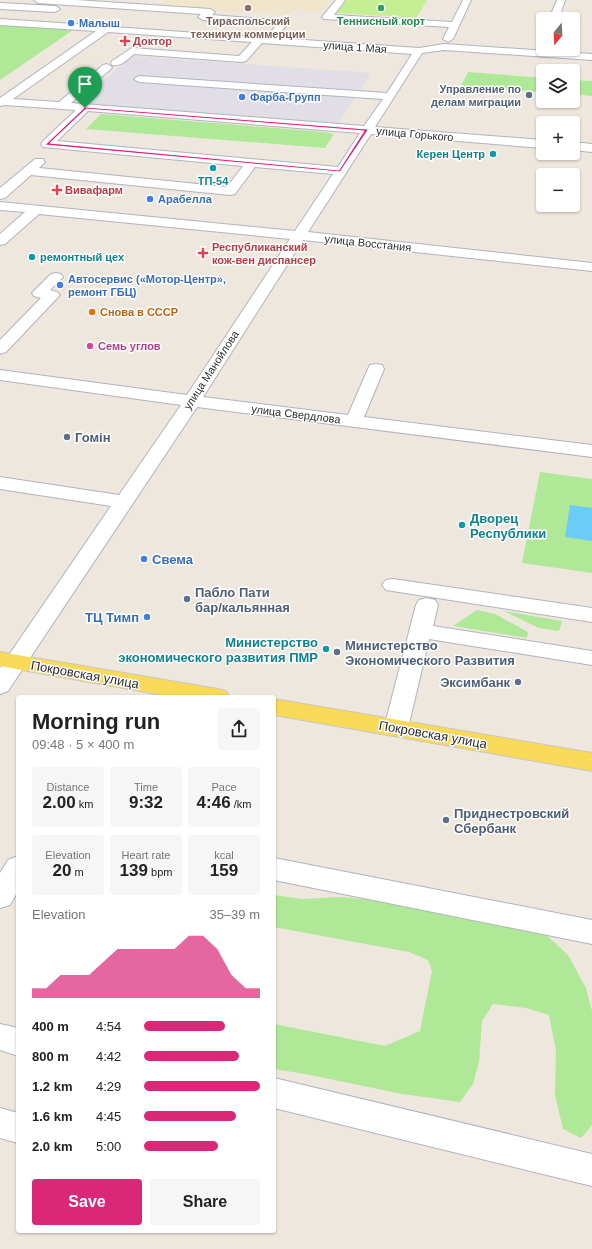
<!DOCTYPE html>
<meta charset="utf-8">
<style>
:root{--surface:#fff;--page:#f6f6f6;--text:#222;--muted:#767676;--accent:#db2777}
body{margin:0;font-family:Helvetica,sans-serif;background:var(--page);color:var(--text);height:100vh;display:flex;flex-direction:column;font-size:15px;white-space:nowrap}
*{box-sizing:border-box;margin:0}
p{font-size:13px;color:var(--muted)}
.icon{flex:none;width:22px;height:22px;fill:none;stroke:currentColor;stroke-width:2;stroke-linecap:round;stroke-linejoin:round}
.map{position:relative;flex:1;overflow:hidden}
.side{position:absolute;left:16px;top:695px;width:260px;height:538px;display:flex;flex-direction:column;background:var(--surface);border-radius:4px;box-shadow:0 1px 3px #0004}
.side>*{flex:none}
.needle{width:26px;rotate:198deg}
.tools{position:absolute;left:536px;top:12px;display:grid;gap:8px}
.tools a{display:grid;place-items:center;width:44px;height:44px;border-radius:4px;background:var(--surface);box-shadow:0 1px 3px #0004;font-size:20px}
.pin{position:absolute;display:grid;place-items:center;width:34px;height:34px;color:#fff;margin:-41px -17px;border-radius:50% 50% 50% 0;rotate:-45deg;box-shadow:0 0 4px #0007}
.pin .icon{rotate:45deg}
.round{display:grid;place-items:center;flex:none;width:42px;height:42px;border-radius:4px;background:var(--page)}
.summary{display:flex;align-items:center;justify-content:space-between;height:68px;padding:0 16px}
h1{font-size:22px;font-weight:600;line-height:30px}
.metrics{display:grid;grid-template-columns:repeat(3,1fr);gap:6px;height:68px;padding:4px 16px}
.metrics div{display:grid;align-content:center;border-radius:4px;background:var(--page);text-align:center}
.metrics b{font-size:17px;font-weight:600}
.metrics small{font-size:11px;font-weight:400}
.metrics p{font-size:11px}
.chart{height:112px;padding:8px 16px}
.chart p{display:flex;justify-content:space-between}
.chart svg{width:100%;height:72px;margin-top:4px;fill:var(--accent);opacity:.7}
.cta{display:flex;gap:8px;margin-top:auto;padding:8px 16px}
.cta a{flex:1;height:46px;border-radius:4px;background:var(--accent);color:#fff;font-size:16px;font-weight:600;line-height:46px;text-align:center}
.cta a+a{background:var(--page);color:var(--text)}
ul{padding:0 16px;list-style:none;font-size:13px}
li{display:grid;grid-template-columns:64px 48px 1fr;align-items:center;height:30px}
li i{height:10px;border-radius:5px;background:var(--accent)}
.map>svg:first-child{display:block}
.industrial{fill:#e1dee6}
.education{fill:#f0e6cc}
.green{fill:#afe897}
.pitch{fill:#c4ef92}
.water{fill:#6bccf6}
.lines{fill:none;stroke-linecap:round;stroke-linejoin:round}
.minor-casing{stroke:#b1b3c0;stroke-width:2}
.major-casing{stroke:#c8c8c8;stroke-width:2}
.minor{fill:#fff;fill-rule:evenodd}
.major{fill:#f9d958;fill-rule:evenodd}
.route{fill:#db2777;stroke:#fff;fill-rule:evenodd}
.education-dot{fill:#8d6e63;stroke:#fff;stroke-width:1.5}
.leisure-dot{fill:#2e9e5b;stroke:#fff;stroke-width:1.5}
.shop-dot{fill:#3f7fe0;stroke:#fff;stroke-width:1.5}
.health-dot{fill:#e0444e;stroke:#fff;stroke-width:1.5}
.service-dot{fill:#5c6f8a;stroke:#fff;stroke-width:1.5}
.culture-dot{fill:#0f9aa8;stroke:#fff;stroke-width:1.5}
.food-dot{fill:#e8710a;stroke:#fff;stroke-width:1.5}
.hotel-dot{fill:#d1479c;stroke:#fff;stroke-width:1.5}
.labels{text-anchor:middle;stroke-width:3;stroke-linejoin:round;paint-order:stroke}
.far-education-label{font-size:11px;font-weight:bold;fill:#785e54;stroke:#fff}
.far-leisure-label{font-size:11px;font-weight:bold;fill:#27864d;stroke:#fff}
.far-shop-label{font-size:11px;font-weight:bold;fill:#366cbe;stroke:#fff;text-anchor:start}
.far-health-label{font-size:11px;font-weight:bold;fill:#be3a42;stroke:#fff;text-anchor:start}
.far-street-label{font-size:11px;fill:#2c2c2c;stroke:#fff}
.far-service-label{font-size:11px;font-weight:bold;fill:#4e5e75;stroke:#fff;text-anchor:end}
.far-culture-label{font-size:11px;font-weight:bold;fill:#0d838f;stroke:#fff;text-anchor:end}
.far-food-label{font-size:11px;font-weight:bold;fill:#c56008;stroke:#fff;text-anchor:start}
.far-hotel-label{font-size:11px;font-weight:bold;fill:#b23c85;stroke:#fff;text-anchor:start}
.service-label{font-size:13px;font-weight:bold;fill:#4e5e75;stroke:#fff;text-anchor:start}
.culture-label{font-size:13px;font-weight:bold;fill:#0d838f;stroke:#fff;text-anchor:start}
.shop-label{font-size:13px;font-weight:bold;fill:#366cbe;stroke:#fff;text-anchor:start}
.street-label{font-size:13px;fill:#2c2c2c;stroke:#fff}
</style>
<div class="map">
<svg width="592" height="1249" viewBox="0 0 592 1249">
<rect width="100%" height="100%" fill="#eee7dd"/>
<path class="industrial" d="M132,56L371,73L338,124L76,104Z"/>
<path class="education" d="M165,0H330L320,11L294,9L288,15L156,6Z"/>
<path class="green" d="M0,24L73,30L0,80Z
M468,72L543,78V92L461,86Z
M573,80L592,81V96L573,94Z
M101,114L324,132L334,134L325,148L86,129Z
M540,472L592,479V573L522,563Z
M477,610L495,614L528,632L527,638L453,626Z
M504,611L562,621L559,631L539,628Z
M274,895L301,899L341,897L382,901L530,920L568,955L586,988L592,1011V1125L581,1138L563,1129L555,1095L556,1051L549,1015L526,1008L493,1004L482,1021L479,1062L473,1084L460,1102L402,1094L305,1074L274,1069V1024L385,1046L420,1031L432,971L428,960L409,952L274,927Z"/>
<path class="pitch" d="M347,0H427L416,18L336,13Z"/>
<path class="water" d="M570,505L592,508V541L565,537Z"/>
<g class="lines">
<defs>
<path id="minor" d="M34,0H76L210,9L215,12L212,15L287,21L289,23L287,25L275,38L419,48L444,44L592,54V60L444,50L422,53L375,127L543,140V148L371,134L308,232L592,263V271L303,240L203,397L348,415L368,369L370,365L376,364L382,365L384,369L364,417L592,445V457L197,407L8,691L0,694V668L111,506L0,489V477L119,495L181,405L0,380V370L187,395L290,239L39,214L5,244L0,245V234L25,212L0,210V202L295,231L333,174L255,167L235,194L230,195L31,175L5,198L0,199V188L35,159H43L45,162L39,168L227,187L243,166L43,147L41,144L43,141L76,110L5,105L0,106V98L96,31L0,25V19L104,26L109,24L114,27L268,38L267,36L277,25L203,20L198,17L201,14L38,3ZM108,32L252,42L239,56L132,48L112,61L111,63L112,65C121,67 128,59 134,54L242,62L246,61L262,43L412,54L387,93L139,76L134,79L139,82L383,99L364,126L71,103L111,69L112,67L107,64L103,65L59,102L13,99ZM88,111L360,133L338,167L57,141Z
M336,0H345L334,15L452,22L463,0H471L453,39L448,42L443,39L449,27L324,19L322,17Z
M557,0H565L559,19H549Z
M0,3L55,6L60,9L55,12L0,9Z
M573,142L592,144V152L573,150Z
M56,273L61,274L63,277L50,290L57,292L60,295L6,352L0,354V340L41,298L34,296L32,293L51,274Z
M393,579L592,608V622L386,590L382,585L386,580Z
M427,598L435,600L438,605L433,626L592,651V665L429,639L408,728L405,734L396,736L387,734L384,728L416,605L419,600Z
M18,856V891L10,905L0,908V873L8,860Z
M274,858L592,920V944L274,880Z
M0,1024L18,1028V1056L0,1050Z
M274,1078L592,1154V1186L274,1108Z
M0,1108L18,1113V1143L0,1138Z"/>
<path id="major" d="M0,652L218,689L226,691L230,697H173L0,666Z
M274,699L592,753V771L274,715Z"/>
</defs>
<use href="#minor" class="minor-casing"/>
<use href="#major" class="major-casing"/>
<use href="#minor" class="minor"/>
<use href="#major" class="major"/>
</g>
<path class="route" d="M85,107L367,129L368,130L340,172L45,145ZM86,109L364,131L339,170L50,143Z"/>
<circle class="education-dot" cx="248" cy="8" r="4"/>
<circle class="leisure-dot" cx="381" cy="8" r="4"/>
<g class="shop-dot">
<circle cx="71" cy="23" r="4"/>
<circle cx="242" cy="97" r="4"/>
<circle cx="150" cy="199" r="4"/>
<circle cx="60" cy="285" r="4"/>
<circle cx="144" cy="559" r="4"/>
<circle cx="147" cy="617" r="4"/>
</g>
<g class="health-dot">
<path d="M123 35h4v4h4v4h-4v4h-4v-4h-4v-4h4z"/>
<path d="M55 184h4v4h4v4h-4v4h-4v-4h-4v-4h4z"/>
<path d="M201 247h4v4h4v4h-4v4h-4v-4h-4v-4h4z"/>
</g>
<g class="service-dot">
<circle cx="529" cy="95" r="4"/>
<circle cx="67" cy="437" r="4"/>
<circle cx="187" cy="599" r="4"/>
<circle cx="337" cy="652" r="4"/>
<circle cx="518" cy="682" r="4"/>
<circle cx="446" cy="820" r="4"/>
</g>
<g class="culture-dot">
<circle cx="493" cy="154" r="4"/>
<circle cx="213" cy="168" r="4"/>
<circle cx="32" cy="257" r="4"/>
<circle cx="462" cy="525" r="4"/>
<circle cx="326" cy="649" r="4"/>
</g>
<circle class="food-dot" cx="92" cy="312" r="4"/>
<circle class="hotel-dot" cx="90" cy="346" r="4"/>
<g class="labels">
<g class="far-education-label">
<text x="248" y="25">Тираспольский<tspan x="248" dy="13">техникум коммерции</tspan></text>
</g>
<g class="far-leisure-label">
<text x="381" y="25">Теннисный корт</text>
</g>
<g class="far-shop-label">
<text x="79" y="27">Малыш</text>
<text x="250" y="101">Фарба-Групп</text>
<text x="158" y="203">Арабелла</text>
<text x="68" y="283">Автосервис («Мотор-Центр»,<tspan x="68" dy="13">ремонт ГБЦ)</tspan></text>
</g>
<g class="far-health-label">
<text x="133" y="45">Доктор</text>
<text x="65" y="194">Вивафарм</text>
<text x="212" y="251">Республиканский<tspan x="212" dy="13">кож-вен диспансер</tspan></text>
</g>
<g class="far-street-label">
<text transform="translate(355 47) rotate(4)" y="4">улица 1 Мая</text>
<text transform="translate(415 134) rotate(5)" y="4">улица Горького</text>
<text transform="translate(368 243) rotate(6)" y="4">улица Восстания</text>
<text transform="translate(211 370) rotate(-57)" y="4">улица Манойлова</text>
<text transform="translate(296 414) rotate(7)" y="4">улица Свердлова</text>
</g>
<g class="far-service-label">
<text x="521" y="93">Управление по<tspan x="521" dy="13">делам миграции</tspan></text>
</g>
<g class="far-culture-label">
<text x="485" y="158">Керен Центр</text>
<text x="213" y="185" text-anchor="middle">ТП-54</text>
<text x="40" y="261" text-anchor="start">ремонтный цех</text>
</g>
<g class="far-food-label">
<text x="100" y="316">Снова в СССР</text>
</g>
<g class="far-hotel-label">
<text x="98" y="350">Семь углов</text>
</g>
<g class="service-label">
<text x="75" y="442">Гомiн</text>
<text x="195" y="597">Пабло Пати<tspan x="195" dy="15">бар/кальянная</tspan></text>
<text x="345" y="650">Министерство<tspan x="345" dy="15">Экономического Развития</tspan></text>
<text x="510" y="687" text-anchor="end">Эксимбанк</text>
<text x="454" y="818">Приднестровский<tspan x="454" dy="15">Сбербанк</tspan></text>
</g>
<g class="culture-label">
<text x="470" y="523">Дворец<tspan x="470" dy="15">Республики</tspan></text>
<text x="318" y="647" text-anchor="end">Министерство<tspan x="318" dy="15">экономического развития ПМР</tspan></text>
</g>
<g class="shop-label">
<text x="152" y="564">Свема</text>
<text x="139" y="622" text-anchor="end">ТЦ Тимп</text>
</g>
<g class="street-label">
<text transform="translate(85 674) rotate(10)" y="5">Покровская улица</text>
<text transform="translate(433 734) rotate(10)" y="5">Покровская улица</text>
</g>
</g>
</svg>
<div class="tools">
<a><svg class="needle" viewBox="-14 -14 28 28"><path d="M0-13l5 13h-10z" fill="#e53935"/><path d="M0 13l5-13h-10z" fill="#767676"/></svg></a>
<a><svg class="icon" aria-label="layers" viewBox="0 0 24 24"><path d="M12 4l9 5-9 5-9-5zM3 14l9 5 9-5"/></svg></a>
<a>+</a>
<a>−</a>
</div>
<div class="pin" style="left:85px;top:108px;background:#1e9e55"><svg class="icon" aria-label="arrive" viewBox="0 0 24 24"><path d="M6 21V4h12l-3 4 3 4H6"/></svg></div>
<section class="side">
<div class="summary"><div><h1>Morning run</h1><p>09:48 · 5 × 400 m</p></div><a class="round"><svg class="icon" aria-label="share" viewBox="0 0 24 24"><path d="M12 15V3M7 8l5-5 5 5M5 13v7h14v-7"/></svg></a></div>
<div class="metrics">
<div><p>Distance</p><b>2.00<small> km</small></b></div>
<div><p>Time</p><b>9:32</b></div>
<div><p>Pace</p><b>4:46<small> /km</small></b></div>
</div>
<div class="metrics">
<div><p>Elevation</p><b>20<small> m</small></b></div>
<div><p>Heart rate</p><b>139<small> bpm</small></b></div>
<div><p>kcal</p><b>159</b></div>
</div>
<div class="chart"><p><span>Elevation</span>35–39 m</p>
<svg viewBox="0 0 160 44" preserveAspectRatio="none"><path d="M0 44V38L10 38L20 30L30 30L40 30L50 22L60 14L70 14L80 14L90 14L100 14L110 6L120 6L130 14L140 30L150 38L160 38V44z"/></svg>
</div>
<ul>
<li><b>400 m</b>4:54<i style="width:70%"></i></li>
<li><b>800 m</b>4:42<i style="width:82%"></i></li>
<li><b>1.2 km</b>4:29<i style="width:100%"></i></li>
<li><b>1.6 km</b>4:45<i style="width:79%"></i></li>
<li><b>2.0 km</b>5:00<i style="width:64%"></i></li>
</ul>
<div class="cta"><a>Save</a><a>Share</a></div>
</section>
</div>
